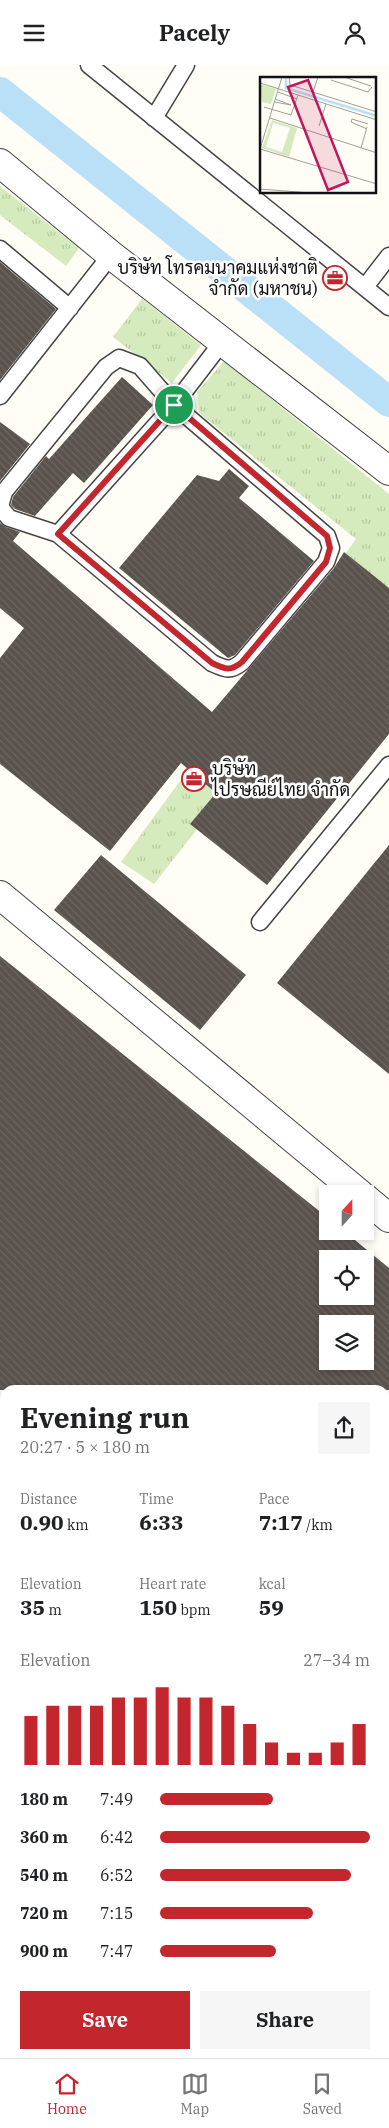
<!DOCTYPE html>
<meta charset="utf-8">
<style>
:root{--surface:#fff;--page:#f6f6f6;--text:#202124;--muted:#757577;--line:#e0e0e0;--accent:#c4262e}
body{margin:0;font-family:"IBM Plex Serif",Sarabun,serif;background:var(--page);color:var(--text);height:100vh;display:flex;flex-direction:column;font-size:19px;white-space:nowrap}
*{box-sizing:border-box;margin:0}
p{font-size:16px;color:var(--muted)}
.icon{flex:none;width:28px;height:28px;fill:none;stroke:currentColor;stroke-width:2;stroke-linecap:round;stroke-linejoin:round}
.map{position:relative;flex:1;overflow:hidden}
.side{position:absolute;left:0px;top:1320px;width:390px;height:674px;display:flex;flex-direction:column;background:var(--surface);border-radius:15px 15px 0 0;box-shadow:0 2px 8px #0003}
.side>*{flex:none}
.needle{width:32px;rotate:21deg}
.controls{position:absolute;left:319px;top:1120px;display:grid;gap:10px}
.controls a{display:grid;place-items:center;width:55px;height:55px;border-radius:0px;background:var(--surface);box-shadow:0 2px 8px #0003;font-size:25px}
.pin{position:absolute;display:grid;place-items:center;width:42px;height:42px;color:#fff;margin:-21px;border:2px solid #fff;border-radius:50%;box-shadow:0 1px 5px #0007}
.round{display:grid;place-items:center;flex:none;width:52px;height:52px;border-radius:0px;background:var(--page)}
.overview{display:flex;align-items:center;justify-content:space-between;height:85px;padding:0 20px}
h1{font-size:28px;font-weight:800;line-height:38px}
.metrics{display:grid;grid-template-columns:repeat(3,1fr);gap:8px;height:85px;padding:5px 20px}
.metrics div{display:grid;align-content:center}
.metrics b{font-size:21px;font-weight:800}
.metrics small{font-size:14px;font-weight:400}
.metrics p{font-size:14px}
.chart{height:140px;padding:10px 20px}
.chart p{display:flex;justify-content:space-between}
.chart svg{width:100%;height:90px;margin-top:5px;stroke:var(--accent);stroke-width:6}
.button{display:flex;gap:10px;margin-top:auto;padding:10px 20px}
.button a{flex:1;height:58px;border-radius:0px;background:var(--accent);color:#fff;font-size:20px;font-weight:800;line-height:58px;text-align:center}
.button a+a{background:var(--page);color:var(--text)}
ul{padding:0 20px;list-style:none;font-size:16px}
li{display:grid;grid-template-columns:80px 60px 1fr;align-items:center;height:38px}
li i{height:12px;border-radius:6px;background:var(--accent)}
header{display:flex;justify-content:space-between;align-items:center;height:65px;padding:0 20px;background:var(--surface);font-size:22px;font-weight:800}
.tab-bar{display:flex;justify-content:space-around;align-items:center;height:70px;border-top:1px solid var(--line);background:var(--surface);font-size:14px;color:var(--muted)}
.tab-bar a{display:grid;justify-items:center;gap:2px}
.tab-bar .active{color:var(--accent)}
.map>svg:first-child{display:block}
.grass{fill:url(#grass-tufts)}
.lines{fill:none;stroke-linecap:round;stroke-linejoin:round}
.canal{stroke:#b9e0f7;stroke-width:30}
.building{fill:url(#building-back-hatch);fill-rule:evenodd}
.service-casing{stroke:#444;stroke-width:19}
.minor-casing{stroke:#444;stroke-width:30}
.service{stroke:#fff;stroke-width:16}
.minor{stroke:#fff;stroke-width:28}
.route-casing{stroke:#fff;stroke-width:10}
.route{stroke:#c4262e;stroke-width:6}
.labels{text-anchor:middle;stroke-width:5;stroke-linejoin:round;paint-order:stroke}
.poi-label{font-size:18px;fill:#111;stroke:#fff;text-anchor:end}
.inset-river{fill:none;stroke:#b9e0f7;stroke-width:2.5}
.inset-road{fill:none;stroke:#a09f9a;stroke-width:1}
.view{fill:#c2185b;fill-opacity:0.15;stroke:#c2185b;stroke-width:2.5}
.inset-edge{fill:none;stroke:#111;stroke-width:2.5}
</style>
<header><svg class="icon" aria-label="menu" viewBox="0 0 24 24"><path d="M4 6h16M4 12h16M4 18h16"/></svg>Pacely<svg class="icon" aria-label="person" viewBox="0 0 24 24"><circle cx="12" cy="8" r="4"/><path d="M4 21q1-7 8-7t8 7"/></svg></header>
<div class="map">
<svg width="389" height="1993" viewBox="0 0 389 1993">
<defs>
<pattern id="grass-tufts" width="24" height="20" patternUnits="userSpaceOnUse" patternTransform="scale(1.25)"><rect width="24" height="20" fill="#d5ebbd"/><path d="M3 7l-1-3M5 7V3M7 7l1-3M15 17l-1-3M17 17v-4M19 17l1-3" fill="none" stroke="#b6c8a1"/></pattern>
<pattern id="building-back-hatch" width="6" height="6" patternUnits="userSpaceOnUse" patternTransform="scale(1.25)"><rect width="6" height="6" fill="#5a524d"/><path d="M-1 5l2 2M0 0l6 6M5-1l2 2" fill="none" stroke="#6d6662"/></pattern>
</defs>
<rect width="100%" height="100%" fill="#fffdf5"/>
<path class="grass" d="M0,121L79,183L66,201L0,150Z
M142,234L201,280L172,318L113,272Z
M224,296L389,429V520L154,819L121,797L356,474L199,348L197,327Z"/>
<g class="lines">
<path class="canal" d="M0,27L389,337"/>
</g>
<path class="building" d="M0,197L56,244L0,315Z
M122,312L153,340L84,418L73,408L35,451L15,444L11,440L13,432L46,391L49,394Z
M0,357L30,379L0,416Z
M229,404L249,421L239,433L314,496L235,590L228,593L119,503L197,410L219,416Z
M0,458L6,462L20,467L13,476L212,647L334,503L344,487L389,523V669L267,820L190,759L216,728L181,698L110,786L0,699V593L24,563L0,543Z
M389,780V1009L277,918Z
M101,790L246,910L200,965L54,845Z
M0,891L328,1153V1166H344L389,1203V1325H0ZM328,1194H365V1231H328ZM328,1259H365V1296H328Z"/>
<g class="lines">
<defs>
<path id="service" d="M89,0L389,242
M154,53L186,0
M0,184L70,243
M365,222L389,191
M0,331L111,190
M0,442L4,427L106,302L119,293L140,301L174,340L327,471L331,483L326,497L242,597C230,607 225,604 212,598L58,469L9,453L0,442
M58,469L174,340L223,276
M260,857L389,700"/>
<path id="minor" d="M0,98L111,190L389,406
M0,830L360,1129
M365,1133L389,1153
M0,1555L5,1559
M385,1858L389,1861"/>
</defs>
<use href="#service" class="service-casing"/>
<use href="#minor" class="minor-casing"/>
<use href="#service" class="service"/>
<use href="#minor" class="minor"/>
</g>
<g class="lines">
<defs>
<path id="route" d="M174,340L327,471L330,483L326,497L242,597C230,607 225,604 212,598L58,469Z"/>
</defs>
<use href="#route" class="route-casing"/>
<use href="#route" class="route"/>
</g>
<defs>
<symbol id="office-ring" viewBox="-11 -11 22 22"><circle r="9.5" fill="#fff" stroke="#c4262e" stroke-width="1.5"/><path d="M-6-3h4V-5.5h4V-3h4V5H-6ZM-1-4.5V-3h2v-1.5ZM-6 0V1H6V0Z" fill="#c4262e"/></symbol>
</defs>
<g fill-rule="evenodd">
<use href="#office-ring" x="321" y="199" width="28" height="28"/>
<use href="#office-ring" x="180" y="700" width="28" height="28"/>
</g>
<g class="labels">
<g class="poi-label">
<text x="318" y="209">บริษัท โทรคมนาคมแห่งชาติ<tspan x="318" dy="21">จำกัด (มหาชน)</tspan></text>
<text x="212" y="710" text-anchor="start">บริษัท<tspan x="212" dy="21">ไปรษณีย์ไทย จำกัด</tspan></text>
</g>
</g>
<g transform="translate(260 12)">
<rect width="116" height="116" fill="#fffdf5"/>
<path d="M0,7L16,12L11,27L2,25Z" fill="#d5ebbd"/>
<path d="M12,43L37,51L29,80L2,71ZM13,46L30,51L22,75L6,70Z" fill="#d5ebbd" fill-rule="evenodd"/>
<path class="inset-river" d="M26,0V11L117,39"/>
<path class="inset-road" d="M29,0L30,8L117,35M84,0L111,9M71,3L108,15L112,10M0,6L117,43M18,15L37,22M53,15L58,0M15,25L31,28L15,22M4,30L31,38L38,18M10,41L117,76M59,49L66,27M107,52L91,45L92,42L108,47M101,71L107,50M0,72L117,107M0,72L22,0M0,112L51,116"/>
<path class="view" d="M48,3L88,105L68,113L28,10Z"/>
<rect width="116" height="116" class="inset-edge"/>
</g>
</svg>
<div class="controls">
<a><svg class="needle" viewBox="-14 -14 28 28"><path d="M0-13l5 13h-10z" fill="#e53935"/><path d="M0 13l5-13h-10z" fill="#757577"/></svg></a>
<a><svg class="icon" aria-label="locate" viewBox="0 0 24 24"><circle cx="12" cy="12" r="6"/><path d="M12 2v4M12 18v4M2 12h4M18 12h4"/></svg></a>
<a><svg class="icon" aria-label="layers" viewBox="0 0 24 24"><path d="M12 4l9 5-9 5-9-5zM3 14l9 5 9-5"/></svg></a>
</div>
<div class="pin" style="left:174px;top:340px;background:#1e9e55"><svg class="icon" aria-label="arrive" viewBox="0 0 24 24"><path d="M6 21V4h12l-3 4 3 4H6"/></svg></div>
<section class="side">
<div class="overview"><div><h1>Evening run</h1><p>20:27 · 5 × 180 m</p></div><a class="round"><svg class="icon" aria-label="share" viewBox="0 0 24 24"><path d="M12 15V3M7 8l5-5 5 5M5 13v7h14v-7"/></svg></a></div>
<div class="metrics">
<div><p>Distance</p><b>0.90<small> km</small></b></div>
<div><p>Time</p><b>6:33</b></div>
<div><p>Pace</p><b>7:17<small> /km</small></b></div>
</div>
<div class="metrics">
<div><p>Elevation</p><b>35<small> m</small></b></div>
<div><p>Heart rate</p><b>150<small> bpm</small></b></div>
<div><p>kcal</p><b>59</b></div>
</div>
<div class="chart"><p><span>Elevation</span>27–34 m</p>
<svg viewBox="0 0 160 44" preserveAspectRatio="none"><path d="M5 44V20M15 44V15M25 44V15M35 44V15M45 44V11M55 44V11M65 44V6M75 44V11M85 44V11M95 44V15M105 44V24M115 44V33M125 44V38M135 44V38M145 44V33M155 44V24"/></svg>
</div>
<ul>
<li><b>180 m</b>7:49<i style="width:54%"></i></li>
<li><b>360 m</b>6:42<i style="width:100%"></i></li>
<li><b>540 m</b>6:52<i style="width:91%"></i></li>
<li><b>720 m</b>7:15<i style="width:73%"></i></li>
<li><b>900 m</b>7:47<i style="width:55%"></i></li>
</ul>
<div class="button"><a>Save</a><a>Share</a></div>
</section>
</div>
<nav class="tab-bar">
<a class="active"><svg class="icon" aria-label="home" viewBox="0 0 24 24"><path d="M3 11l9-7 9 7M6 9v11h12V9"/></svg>Home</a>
<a><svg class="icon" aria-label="map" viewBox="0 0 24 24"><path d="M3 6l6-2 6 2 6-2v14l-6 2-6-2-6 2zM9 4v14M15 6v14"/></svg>Map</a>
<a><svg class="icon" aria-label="saved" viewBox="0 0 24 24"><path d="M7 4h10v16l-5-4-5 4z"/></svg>Saved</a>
</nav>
